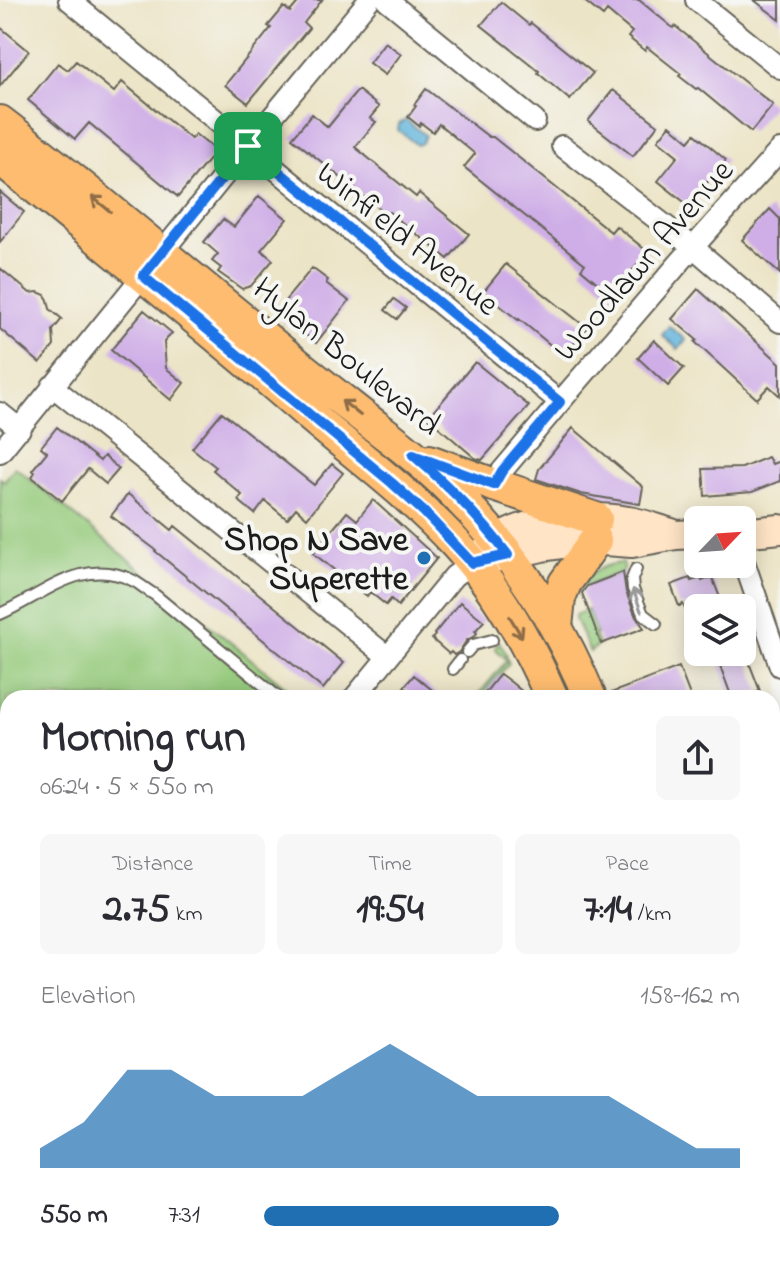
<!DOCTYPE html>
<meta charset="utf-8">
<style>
:root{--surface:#fff;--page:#f7f7f7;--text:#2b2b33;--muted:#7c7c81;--accent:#1f6fb2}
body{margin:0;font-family:"Indie Flower",sans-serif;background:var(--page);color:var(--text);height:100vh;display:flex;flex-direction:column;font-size:30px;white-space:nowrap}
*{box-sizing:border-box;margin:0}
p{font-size:26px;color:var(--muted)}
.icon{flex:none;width:44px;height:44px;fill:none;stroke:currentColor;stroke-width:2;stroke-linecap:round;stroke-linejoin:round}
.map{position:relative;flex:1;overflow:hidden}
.side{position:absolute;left:0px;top:690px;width:780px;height:574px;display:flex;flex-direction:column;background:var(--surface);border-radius:24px 24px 0 0;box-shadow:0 4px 20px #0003}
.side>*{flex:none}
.needle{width:52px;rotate:65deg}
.fabs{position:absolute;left:684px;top:506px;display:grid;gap:16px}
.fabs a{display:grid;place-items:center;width:72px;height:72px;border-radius:12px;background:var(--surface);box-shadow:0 4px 20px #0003;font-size:40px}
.pin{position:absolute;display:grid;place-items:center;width:68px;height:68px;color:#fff;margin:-34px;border-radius:16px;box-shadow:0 4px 12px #0006}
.round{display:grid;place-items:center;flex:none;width:84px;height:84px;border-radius:12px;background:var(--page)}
.head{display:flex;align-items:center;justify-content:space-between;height:136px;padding:0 40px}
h1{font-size:44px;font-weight:700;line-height:60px}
.stats{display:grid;grid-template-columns:repeat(3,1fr);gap:12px;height:136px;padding:8px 40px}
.stats div{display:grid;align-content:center;border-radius:12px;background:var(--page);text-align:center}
.stats b{font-size:40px;font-weight:700}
.stats small{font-size:22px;font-weight:400}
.stats p{font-size:22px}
.chart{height:224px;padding:16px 40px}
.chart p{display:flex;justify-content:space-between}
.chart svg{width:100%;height:144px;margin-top:8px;fill:var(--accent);opacity:.7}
ul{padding:0 40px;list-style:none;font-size:26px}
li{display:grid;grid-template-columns:128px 96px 1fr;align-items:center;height:60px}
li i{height:20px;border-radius:10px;background:var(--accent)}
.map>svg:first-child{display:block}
.green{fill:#95ca7c;stroke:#58734c;stroke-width:2}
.water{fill:#5fb4db;stroke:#3e687c;stroke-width:2}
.building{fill:#cfaee7}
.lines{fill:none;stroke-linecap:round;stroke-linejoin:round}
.lane-casing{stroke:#656258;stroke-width:14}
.street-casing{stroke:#656258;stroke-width:24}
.secondary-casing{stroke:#656258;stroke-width:32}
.primary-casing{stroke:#656258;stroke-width:36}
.path{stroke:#656258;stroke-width:3;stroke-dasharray:6 6;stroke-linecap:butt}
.lane{stroke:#fff;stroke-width:10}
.street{stroke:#fff;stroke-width:20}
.secondary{stroke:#ffe4c6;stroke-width:28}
.primary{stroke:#febc70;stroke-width:32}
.oneway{stroke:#8d6c46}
.oneway2{stroke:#999}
.route-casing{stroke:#fff;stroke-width:16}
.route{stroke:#1a73e8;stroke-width:10}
.poi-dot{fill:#1f6fb2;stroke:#f6f6f2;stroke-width:3}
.labels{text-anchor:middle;stroke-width:8;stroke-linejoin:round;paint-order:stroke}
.street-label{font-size:34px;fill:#1c1c1c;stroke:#f6f6f2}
.poi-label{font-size:34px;font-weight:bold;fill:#1c1c1c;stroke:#f6f6f2;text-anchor:end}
</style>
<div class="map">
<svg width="780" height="1263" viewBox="0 0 780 1263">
<rect width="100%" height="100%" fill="#f6f6f2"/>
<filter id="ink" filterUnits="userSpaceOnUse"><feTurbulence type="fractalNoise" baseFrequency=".0125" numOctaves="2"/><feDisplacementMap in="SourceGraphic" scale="16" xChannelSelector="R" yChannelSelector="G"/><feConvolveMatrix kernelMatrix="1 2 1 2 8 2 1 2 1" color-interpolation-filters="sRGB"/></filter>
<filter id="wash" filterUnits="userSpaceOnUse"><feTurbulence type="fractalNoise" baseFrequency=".006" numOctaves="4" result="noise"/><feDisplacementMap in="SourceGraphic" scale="32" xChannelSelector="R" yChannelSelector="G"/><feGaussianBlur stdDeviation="1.8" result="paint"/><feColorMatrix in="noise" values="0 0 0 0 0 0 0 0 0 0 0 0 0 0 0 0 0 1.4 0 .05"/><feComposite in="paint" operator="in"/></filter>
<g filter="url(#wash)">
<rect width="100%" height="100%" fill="#ece4c6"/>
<path class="green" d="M15,467L299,698H8V1028L0,1021V478L4,481Z
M623,563V572L586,586L584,581C597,569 606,564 623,563Z
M588,610L597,633L594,635L598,645L590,652L575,619V615Z
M500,643L507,655L506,657L509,663L481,698H476L507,660L495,648L497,644Z
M8,1117V1171L1,1172L0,1127Z
M4,1237L6,1255L30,1256L31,1263H0V1238Z
M142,1256H210L219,1263H138Z"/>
<path class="water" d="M406,120L425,135L422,143L417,145L398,130L399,124Z
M669,326L686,340L678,349L662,335Z"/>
<g id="blocks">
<path class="building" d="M300,0H322L304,23L309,28L248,103L225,85L271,28L268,26L284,7L290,12Z
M583,0H639L673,28L675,26L773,105L751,132L698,88L696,89L679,76L681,74L647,47L645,51L628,37L632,32L607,11L603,16Z
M754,0H780V20Z
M501,2L529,25L531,23L593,73L570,100L538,73L539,71L481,25Z
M0,27L29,51L0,86Z
M385,42L401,54L385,75L369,63Z
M76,61L114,92L122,82L191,139L195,134L216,151L178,197L89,123L75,139L28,100L58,63L68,70Z
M426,89L489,137H493L611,232L616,226L648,252L612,295L581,269L585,264L464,167L475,154L439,124L433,132L421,123L419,126L408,117L416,106L414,105Z
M358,90L379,107L370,118L376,122L355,147L416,197L419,193L469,234L448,259L389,212L386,214L292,138L312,114L328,127Z
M613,90L658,125L633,156L588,121Z
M670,125L689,141L695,134L726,160L688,205L658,181L678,156L658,140Z
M0,192L24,212L0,242Z
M259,196L287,219L261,250L273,260L251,286L242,289L218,272L221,268L212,261L218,254L204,242L223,219L234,227Z
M770,209L780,219V274L742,240Z
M506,264L587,328L564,356L519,319L518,320L483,292Z
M0,268L30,293L38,292L45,295L48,300L50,309L62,319L53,330L54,346L40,363L0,329Z
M312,268L328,280L326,283L349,301L316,343L292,324L290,327L274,314Z
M698,289L780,363V396L769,386L757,399L695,342L697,340L672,319Z
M394,299L406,308L397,319L385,310Z
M144,310L172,333L164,342L166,368L184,383L171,400L111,350Z
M654,340L684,368L668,386L638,358Z
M475,362L529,406L482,460L475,458L428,418Z
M222,412L314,485L332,464L343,473L307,518L296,508L287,519L265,501L255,514L238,500L242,495L213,470L216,467L192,448Z
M57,427L100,461L104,456L119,469L106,484L88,469L62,501L32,477L35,472L32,470L47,452L41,447Z
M573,428L643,487L640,504L581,494L536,479L539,469Z
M768,457L772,464L780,461V481L752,492L705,496L703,469L742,468Z
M128,494L172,530L175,526L344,663L323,689L155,551L156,550L111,516Z
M373,500L437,558L398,606L391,599L386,605L370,592L367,596L313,553L347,512L357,520Z
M623,572L626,592L636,617L644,628L601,644L582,593L587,586Z
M712,577L724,608H698L697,639L683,604L679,606L671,585L690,578L691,581L701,578L702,581Z
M460,602L484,621L475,631L477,633L475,636L467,640L459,652L454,655L451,652L449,654L432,639L435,635L434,634Z
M715,652H745L760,691L741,698H732Z
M679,667L691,698H609L608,694Z
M500,674L512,683L530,698H481Z
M414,675L442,698H417L404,687Z"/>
</g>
</g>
<g filter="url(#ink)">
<use href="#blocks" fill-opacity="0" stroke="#656258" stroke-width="2"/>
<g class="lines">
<defs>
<path id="lane" d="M636,569L632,579L633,589L643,614L656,624
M0,614C44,595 83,555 134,581C141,585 148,591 155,595L279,698
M467,652L473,645L492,640
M453,669L460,660
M0,844L8,850"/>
<path id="street" d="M69,0L560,402
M387,0L535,121
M696,0L780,68
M562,146L693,247L780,322
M52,386L388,657
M0,413L20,429
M0,452L248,146L369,0
M494,485L502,471L560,402L680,262L780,150
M742,556L780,666
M354,698L454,576L472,563
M772,949L780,946
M0,1051L8,1057
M0,1097L8,1087
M258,1256L267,1263
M406,1263L411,1256
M671,1263L677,1256"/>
<path id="secondary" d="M742,533L780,529
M480,556C490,547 499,539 510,533C541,518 595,515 628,521C643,523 657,529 671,533
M489,559L542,547L569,543L605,541L632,543L676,535L698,534
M765,1256L769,1263"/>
<path id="primary" d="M0,122C85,187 165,257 248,324C284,354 320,383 357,412C385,434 415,455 441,480C506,542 556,615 590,698
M0,158C102,242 205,324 305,411C356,455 410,494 456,544C497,588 528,643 552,698
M429,461L494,485L596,519
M556,627L559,598L565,583L595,541
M772,1196L780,1198"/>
</defs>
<use href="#lane" class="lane-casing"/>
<use href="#street" class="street-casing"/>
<use href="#secondary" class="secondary-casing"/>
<use href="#primary" class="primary-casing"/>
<path class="path" d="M0,744L8,734
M0,998L8,1005
M0,1175L8,1174
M772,1228H776
M93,1256L102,1263
M52,1261L86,1256
M121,1263L134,1259L136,1256"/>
<use href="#lane" class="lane"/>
<use href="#street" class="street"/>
<use href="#secondary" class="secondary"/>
<use href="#primary" class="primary"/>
</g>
<defs><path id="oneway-shaft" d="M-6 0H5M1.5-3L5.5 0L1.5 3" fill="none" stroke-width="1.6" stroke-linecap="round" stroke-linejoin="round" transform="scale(2)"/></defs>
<g class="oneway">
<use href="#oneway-shaft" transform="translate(101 204) rotate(-141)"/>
<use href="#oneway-shaft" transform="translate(351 408) rotate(-142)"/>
<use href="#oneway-shaft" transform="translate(516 627) rotate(59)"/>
</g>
<use class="oneway2" href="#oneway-shaft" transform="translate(637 600) rotate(-110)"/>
</g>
<g class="lines" filter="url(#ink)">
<defs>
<path id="route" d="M248,146L560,402L502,471L494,485L413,455C448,485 480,518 508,555L472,563L424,512L392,483L143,276Z"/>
</defs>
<use href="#route" class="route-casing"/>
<use href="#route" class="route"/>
</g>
<circle class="poi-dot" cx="424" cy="558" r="8"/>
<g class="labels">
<g class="street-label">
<text transform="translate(409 237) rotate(39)" y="12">Winfield Avenue</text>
<text transform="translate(642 259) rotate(-49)" y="12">Woodlawn Avenue</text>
<text transform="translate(348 355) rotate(39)" y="12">Hylan Boulevard</text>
</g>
<g class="poi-label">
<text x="408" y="550">Shop N Save<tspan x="408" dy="39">Superette</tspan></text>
</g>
</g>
</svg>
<div class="fabs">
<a><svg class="needle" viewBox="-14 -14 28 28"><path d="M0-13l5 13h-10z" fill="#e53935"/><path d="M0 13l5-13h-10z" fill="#7c7c81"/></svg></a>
<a><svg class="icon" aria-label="layers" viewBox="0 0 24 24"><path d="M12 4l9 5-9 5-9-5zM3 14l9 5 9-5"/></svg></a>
</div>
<div class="pin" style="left:248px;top:146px;background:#1e9e55"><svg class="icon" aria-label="arrive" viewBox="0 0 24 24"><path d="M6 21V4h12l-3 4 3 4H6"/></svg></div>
<section class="side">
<div class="head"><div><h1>Morning run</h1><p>06:24 · 5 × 550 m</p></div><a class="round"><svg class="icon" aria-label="share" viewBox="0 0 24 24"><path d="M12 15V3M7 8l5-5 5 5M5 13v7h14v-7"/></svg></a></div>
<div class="stats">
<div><p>Distance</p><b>2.75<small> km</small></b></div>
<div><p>Time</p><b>19:54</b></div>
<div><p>Pace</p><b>7:14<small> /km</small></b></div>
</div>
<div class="chart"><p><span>Elevation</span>158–162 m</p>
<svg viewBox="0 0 160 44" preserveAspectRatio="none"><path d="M0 44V38L10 30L20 14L30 14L40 22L50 22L60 22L70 14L80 6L90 14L100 22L110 22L120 22L130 22L140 30L150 38L160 38V44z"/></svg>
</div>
<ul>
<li><b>550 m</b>7:31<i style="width:62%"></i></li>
</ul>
</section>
</div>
